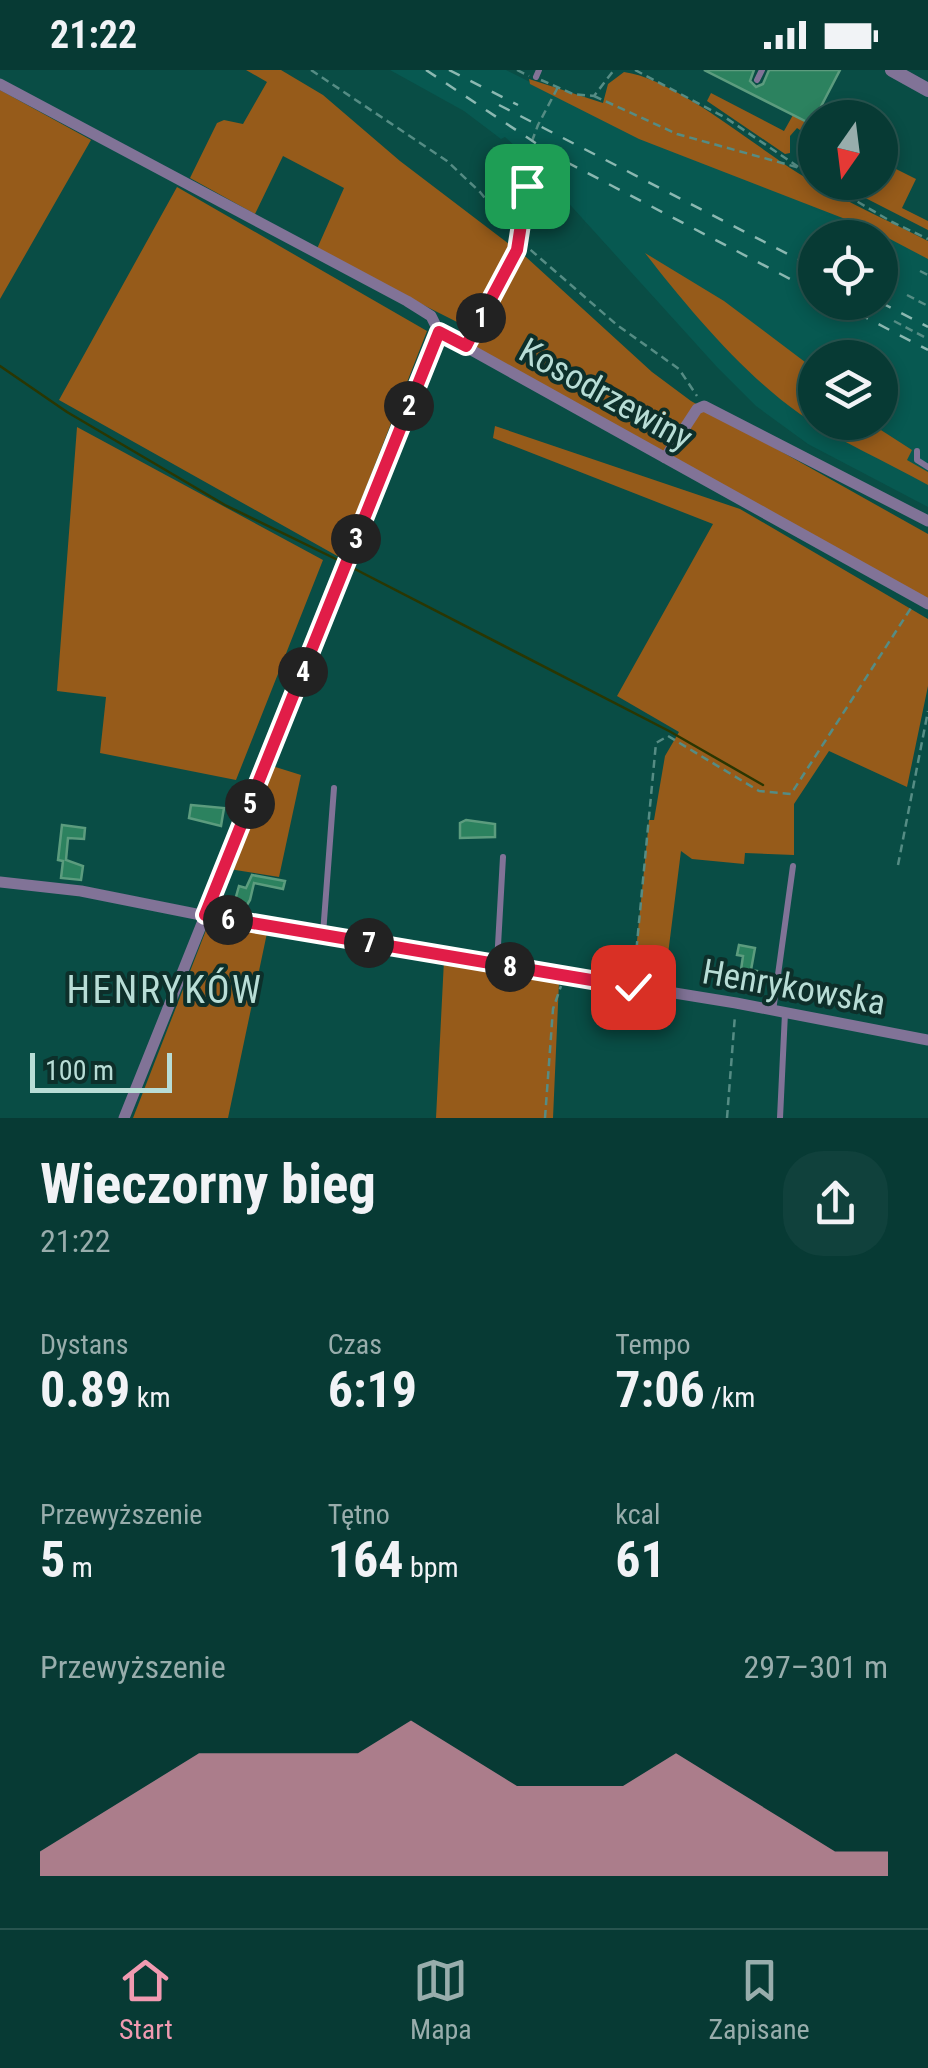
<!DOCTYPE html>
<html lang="pl">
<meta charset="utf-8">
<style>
:root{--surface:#073a34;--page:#10413c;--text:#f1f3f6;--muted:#98adac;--line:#28544f;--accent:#f19ab1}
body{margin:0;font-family:"Roboto Condensed",sans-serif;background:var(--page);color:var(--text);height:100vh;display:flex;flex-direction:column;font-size:38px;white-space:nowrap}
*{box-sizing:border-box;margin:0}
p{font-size:32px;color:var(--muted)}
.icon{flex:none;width:55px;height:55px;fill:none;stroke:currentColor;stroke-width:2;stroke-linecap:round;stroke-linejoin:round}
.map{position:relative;height:1048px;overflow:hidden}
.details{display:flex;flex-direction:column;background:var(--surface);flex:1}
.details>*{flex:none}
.needle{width:65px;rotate:194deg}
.fabs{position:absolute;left:798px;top:30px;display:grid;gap:20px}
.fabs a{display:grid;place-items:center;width:100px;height:100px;border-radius:50%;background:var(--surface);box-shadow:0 5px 15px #0003,0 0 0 2px var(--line);font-size:50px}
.scale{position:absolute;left:30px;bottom:25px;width:142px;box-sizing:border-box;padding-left:10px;border:5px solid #b8ddd6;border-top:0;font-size:28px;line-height:35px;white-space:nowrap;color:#b8ddd6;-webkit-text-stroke:8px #0d2f2a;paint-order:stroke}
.pin{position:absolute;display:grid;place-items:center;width:85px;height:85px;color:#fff;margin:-42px;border-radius:20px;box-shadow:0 5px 15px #0006}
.km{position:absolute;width:50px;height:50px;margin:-25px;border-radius:50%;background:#222;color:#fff;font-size:28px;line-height:50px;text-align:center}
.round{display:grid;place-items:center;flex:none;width:105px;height:105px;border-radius:40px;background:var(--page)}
.overview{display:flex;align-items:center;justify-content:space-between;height:170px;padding:0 40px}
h1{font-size:55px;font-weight:700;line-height:75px}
.figures{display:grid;grid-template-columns:repeat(3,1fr);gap:15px;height:170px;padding:10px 40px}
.figures div{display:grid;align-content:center}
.figures b{font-size:50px;font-weight:700}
.figures small{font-size:28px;font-weight:400}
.figures p{font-size:28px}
.chart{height:280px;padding:20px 40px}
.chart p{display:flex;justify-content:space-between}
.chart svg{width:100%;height:180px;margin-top:10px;fill:var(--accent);opacity:.7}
.status{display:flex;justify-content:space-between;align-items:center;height:70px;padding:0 50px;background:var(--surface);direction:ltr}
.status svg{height:28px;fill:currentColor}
.menu{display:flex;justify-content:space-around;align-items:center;height:140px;border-top:2px solid var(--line);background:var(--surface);font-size:28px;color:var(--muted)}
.menu a{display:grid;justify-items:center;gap:5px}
.menu .on{color:var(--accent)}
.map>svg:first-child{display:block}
.built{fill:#075951;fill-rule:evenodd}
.green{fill:#965b1a}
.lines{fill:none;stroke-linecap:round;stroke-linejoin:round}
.stream{stroke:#2a3602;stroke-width:2.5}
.building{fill:#2c825f;stroke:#5c9c7e;stroke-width:2.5}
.path{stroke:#558c84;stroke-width:2.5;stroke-dasharray:8 5;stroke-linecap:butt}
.service{stroke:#817397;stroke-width:6}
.minor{stroke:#817397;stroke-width:11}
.tertiary{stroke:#817397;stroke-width:14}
.rail{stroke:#8bb8b1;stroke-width:2.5;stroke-dasharray:12 12;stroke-linecap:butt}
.route-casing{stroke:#fff;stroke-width:20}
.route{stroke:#e11d48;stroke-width:12}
.labels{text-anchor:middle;stroke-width:8;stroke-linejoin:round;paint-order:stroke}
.street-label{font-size:35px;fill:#b8ddd6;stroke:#0d2f2a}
.neighbourhood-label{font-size:38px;letter-spacing:2.5px;fill:#b8ddd6;stroke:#0d2f2a}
</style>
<div class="status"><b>21:22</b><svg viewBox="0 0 49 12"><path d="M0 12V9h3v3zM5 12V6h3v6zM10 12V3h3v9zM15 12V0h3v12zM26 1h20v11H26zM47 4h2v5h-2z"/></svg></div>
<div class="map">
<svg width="928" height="1048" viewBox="0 0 928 1048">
<rect width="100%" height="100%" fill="#094d45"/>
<path class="built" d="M390,0H506L636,65L850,147L928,185V437L808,374L756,336L717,297L525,85L505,67L501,69L464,41ZM815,168H880V232H815ZM815,288H880V352H815Z"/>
<path class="green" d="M246,0H281L323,25L400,91L526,187L652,302L691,331L928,464V534L465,277L460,260L463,255L316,181L344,118L283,86L255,144L190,108L217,53L224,50L243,54L267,12Z
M624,2C675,9 752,74 798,103C838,128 885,149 928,171V189L871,159L639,69L530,14L529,9L603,33L608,14Z
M0,20L91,70L0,229Z
M711,23L784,61L793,45L815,57V70L797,58L790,66V83L785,84L707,31Z
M880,91L916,109L902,138L928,151V160L836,113L880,112Z
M177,117L427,261L339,487L59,330Z
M645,183L724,231L805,292L815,302V352L870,353L912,380L907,390L928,402V415C885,391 840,372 800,344C745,306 686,236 645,183Z
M495,356L740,439L928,549V616L907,717L829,681L794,734V785L745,783L744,794L692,789L681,781L664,916L633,911L649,750H654L665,686L679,662L617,626L713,454L493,368Z
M77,357L323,490L236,710L100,683L106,627L57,621Z
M269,695L301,705L279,807L229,799Z
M216,853L267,863L228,1048H133L208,855Z
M444,890L559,912L553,1048H436Z"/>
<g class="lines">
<path class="stream" d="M0,296L67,342L225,435L342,492
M349,496L669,661L763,715"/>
</g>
<path class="building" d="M704,0H754L750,11L756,17L763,14L769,0H840L815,48V56Z
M191,735L224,738L221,756L189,748Z
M466,750L495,754V767L460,768V753Z
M62,755L85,758L84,769L68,768L66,790L83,796L81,810L61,808L63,791L58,790Z
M252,805L285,811L283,819L254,813L250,830L242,843L232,841L239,816L246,818Z
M739,875L755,878L751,900L757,901L756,916L739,914L743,886L737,885Z"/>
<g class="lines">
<path class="path" d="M311,0L447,91L480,122L518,169L617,255L679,299L697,326
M517,0L529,6
M635,0L726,48L815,108
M541,10L573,24L594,26L614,0
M594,26L677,64L800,98
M824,112L892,152L928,169
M920,201L928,205
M907,225L928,236
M894,251L928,269
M471,266L517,180L526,136V87L538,55L558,17
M898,795L928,641
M634,905L656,673L668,666L759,721L791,724L911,538
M545,1048L553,939L561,916
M727,1048L735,945"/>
<path class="service" d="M536,7L539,0
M757,10L762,0
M917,381V390L928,397
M323,864L334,718
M497,893L503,787
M773,941L793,796
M780,1048L785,943"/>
<path class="minor" d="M0,14L407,231L431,246L439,262L928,534
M665,388L697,339L704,336L928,451
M0,812L81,821L221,849L736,933L928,970
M124,1048L439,262"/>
<path class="tertiary" d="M892,0L928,20"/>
<path class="rail" d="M426,0L555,86L815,222
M449,0L518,35
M499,35L815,198
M836,232L928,280
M880,232L928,257"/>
</g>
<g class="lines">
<defs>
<path id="route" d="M527,116L517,180L466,276L439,262L205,845L633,917"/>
</defs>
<use href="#route" class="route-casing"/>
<use href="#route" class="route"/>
</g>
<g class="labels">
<g class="street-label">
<text transform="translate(606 324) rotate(29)" y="12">Kosodrzewiny</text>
<text transform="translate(794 917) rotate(10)" y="12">Henrykowska</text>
</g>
<g class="neighbourhood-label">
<text x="165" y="933">HENRYKÓW</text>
</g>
</g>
</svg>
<div class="fabs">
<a><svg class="needle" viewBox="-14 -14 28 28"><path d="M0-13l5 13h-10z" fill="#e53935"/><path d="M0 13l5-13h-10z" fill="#98adac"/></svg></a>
<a><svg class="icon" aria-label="locate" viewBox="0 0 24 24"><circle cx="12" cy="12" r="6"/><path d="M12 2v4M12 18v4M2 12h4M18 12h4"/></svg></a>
<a><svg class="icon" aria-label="layers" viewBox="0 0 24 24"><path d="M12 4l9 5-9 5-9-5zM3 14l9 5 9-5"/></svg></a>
</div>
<div class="scale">100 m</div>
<div class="pin" style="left:527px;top:116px;background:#1e9e55"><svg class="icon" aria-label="arrive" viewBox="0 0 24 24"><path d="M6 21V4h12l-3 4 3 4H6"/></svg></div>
<div class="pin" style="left:633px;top:917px;background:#d93025"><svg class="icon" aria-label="check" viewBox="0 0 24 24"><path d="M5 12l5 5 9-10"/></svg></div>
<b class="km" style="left:481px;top:248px">1</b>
<b class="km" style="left:409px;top:336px">2</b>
<b class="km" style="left:356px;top:469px">3</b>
<b class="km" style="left:303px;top:602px">4</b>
<b class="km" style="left:250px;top:734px">5</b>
<b class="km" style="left:228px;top:850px">6</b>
<b class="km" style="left:369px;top:873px">7</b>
<b class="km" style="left:510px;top:897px">8</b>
</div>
<section class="details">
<div class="overview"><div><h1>Wieczorny bieg</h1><p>21:22</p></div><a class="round"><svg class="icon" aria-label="share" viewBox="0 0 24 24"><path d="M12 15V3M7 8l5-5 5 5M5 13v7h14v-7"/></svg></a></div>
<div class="figures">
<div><p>Dystans</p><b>0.89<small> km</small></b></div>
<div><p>Czas</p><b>6:19</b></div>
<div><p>Tempo</p><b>7:06<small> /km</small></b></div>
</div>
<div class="figures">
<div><p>Przewyższenie</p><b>5<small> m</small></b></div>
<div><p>Tętno</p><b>164<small> bpm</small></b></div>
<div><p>kcal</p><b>61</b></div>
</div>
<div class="chart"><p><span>Przewyższenie</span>297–301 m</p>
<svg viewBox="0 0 160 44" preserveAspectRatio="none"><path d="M0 44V38L10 30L20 22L30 14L40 14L50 14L60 14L70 6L80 14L90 22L100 22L110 22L120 14L130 22L140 30L150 38L160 38V44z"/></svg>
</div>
</section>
<nav class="menu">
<a class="on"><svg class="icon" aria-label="home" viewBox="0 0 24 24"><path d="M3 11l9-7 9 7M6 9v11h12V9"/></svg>Start</a>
<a><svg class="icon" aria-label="map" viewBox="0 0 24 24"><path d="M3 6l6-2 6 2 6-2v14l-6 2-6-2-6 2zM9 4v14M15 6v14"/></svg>Mapa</a>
<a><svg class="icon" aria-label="saved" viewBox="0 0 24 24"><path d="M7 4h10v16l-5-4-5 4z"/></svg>Zapisane</a>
</nav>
